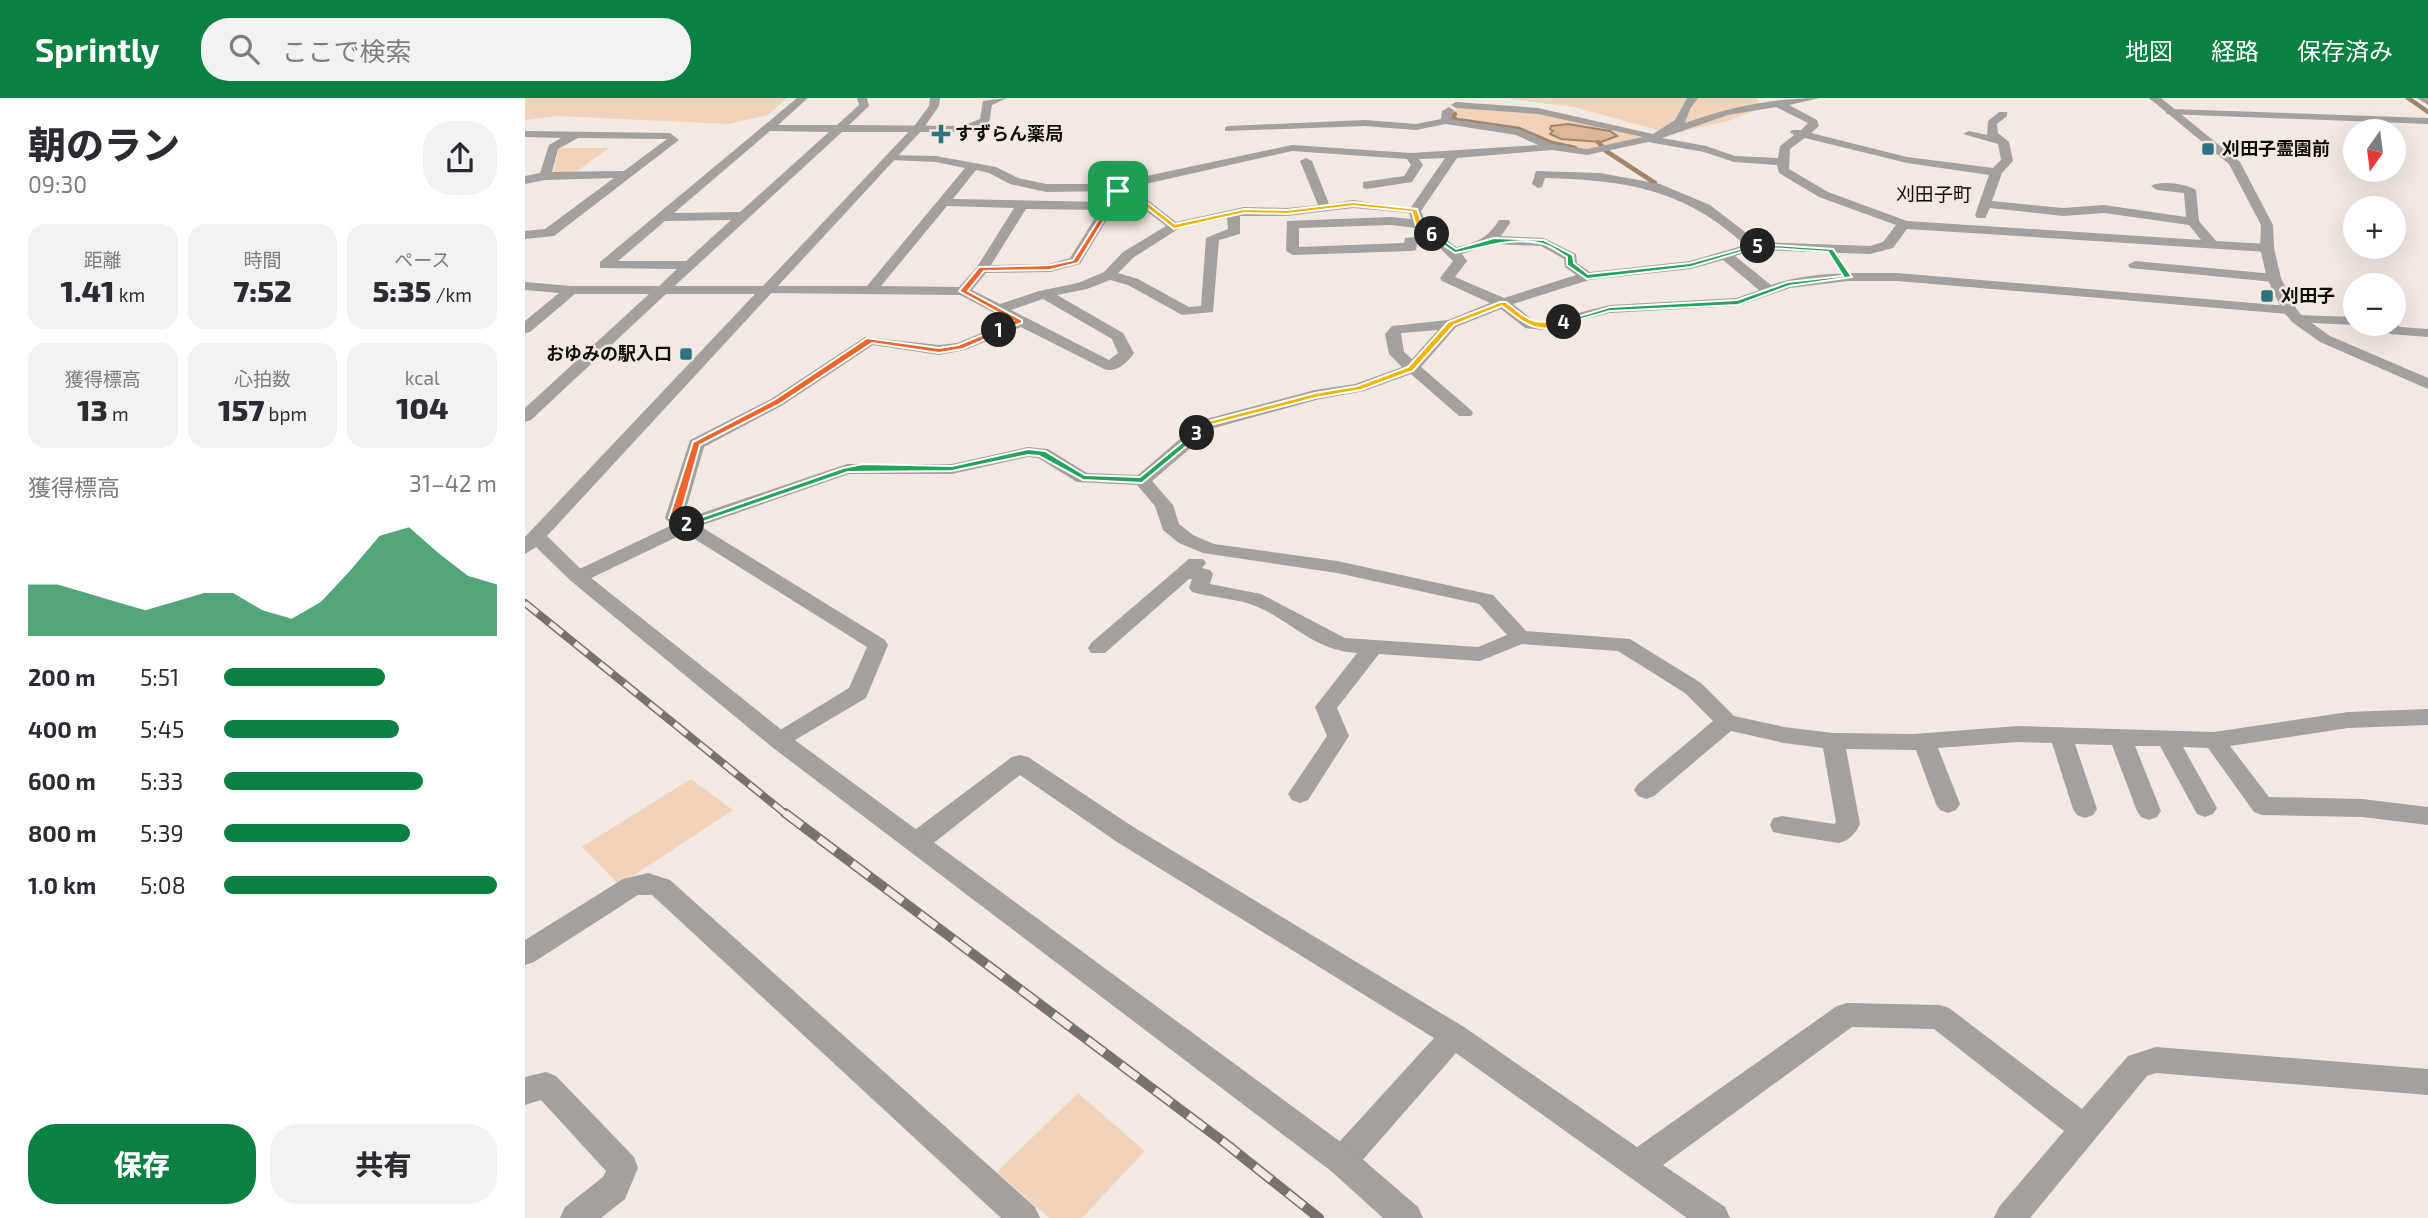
<!DOCTYPE html>
<html lang="ja">
<meta charset="utf-8">
<style>
:root{--surface:#fff;--page:#f2f2f3;--text:#2b2b33;--muted:#7c7c81;--accent:#0b8043}
body{margin:0;font-family:"Exo 2","Noto Sans JP",sans-serif;background:var(--page);color:var(--text);height:100vh;display:flex;flex-direction:column;font-size:26px;white-space:nowrap}
*{box-sizing:border-box;margin:0}
p{font-size:23px;color:var(--muted)}
.icon{flex:none;width:38px;height:38px;fill:none;stroke:currentColor;stroke-width:2;stroke-linecap:round;stroke-linejoin:round}
.map{position:relative;flex:1;overflow:hidden}
.side{display:flex;flex-direction:column;background:var(--surface);width:525px}
.side>*{flex:none}
.needle{width:46px;rotate:194deg}
.tools{position:absolute;left:1818px;top:21px;display:grid;gap:14px}
.tools a{display:grid;place-items:center;width:63px;height:63px;border-radius:50%;background:var(--surface);box-shadow:0 7px 28px #0002;font-size:35px}
.pin{position:absolute;display:grid;place-items:center;width:60px;height:60px;color:#fff;margin:-30px;border-radius:14px;box-shadow:0 4px 10px #0006}
.km{position:absolute;width:35px;height:35px;margin:-18px;border-radius:50%;background:#222;color:#fff;font-size:19px;line-height:35px;text-align:center}
.round{display:grid;place-items:center;flex:none;width:74px;height:74px;border-radius:28px;background:var(--page)}
.overview{display:flex;align-items:center;justify-content:space-between;height:119px;padding:0 28px}
h1{font-size:38px;font-weight:800;line-height:52px}
.figures{display:grid;grid-template-columns:repeat(3,1fr);gap:10px;height:119px;padding:7px 28px}
.figures div{display:grid;align-content:center;border-radius:18px;background:var(--page);text-align:center}
.figures b{font-size:30px;font-weight:800}
.figures small{font-size:19px;font-weight:400}
.figures p{font-size:19px}
.chart{height:196px;padding:14px 28px}
.chart p{display:flex;justify-content:space-between}
.chart svg{width:100%;height:126px;margin-top:7px;fill:var(--accent);opacity:.7}
.button{display:flex;gap:14px;margin-top:auto;padding:14px 28px}
.button a{flex:1;height:80px;border-radius:28px;background:var(--accent);color:#fff;font-size:28px;font-weight:800;line-height:80px;text-align:center}
.button a+a{background:var(--page);color:var(--text)}
ul{padding:0 28px;list-style:none;font-size:23px}
li{display:grid;grid-template-columns:112px 84px 1fr;align-items:center;height:52px}
li i{height:18px;border-radius:9px;background:var(--accent)}
header{display:flex;align-items:center;gap:42px;box-sizing:border-box;height:98px;padding:0 35px;background:var(--accent);color:#fff}
header strong{font-size:33px}
nav{display:flex;gap:38px;margin-inline-start:auto;font-size:24px}
.search{width:490px;height:63px;background:var(--page);display:flex;align-items:center;gap:18px;box-sizing:border-box;padding:0 24px;border-radius:28px;color:var(--muted);font-size:26px}
main{display:flex;flex:1;min-height:0}
.map>svg:first-child{display:block}
.green{fill:#f1d3bc}
.water{fill:#dfb796;stroke:#a1846c;stroke-width:2}
.lines{fill:none;stroke-linecap:round;stroke-linejoin:round}
.stream{stroke:#a1846c;stroke-width:4.5}
.minor{fill:#a3a09d;fill-rule:evenodd}
.tertiary{fill:#a3a09d;fill-rule:evenodd}
.rail-far1-casing{stroke:#78726e;stroke-width:8}
.rail-casing{stroke:#78726e;stroke-width:10}
.rail-far1{stroke:#f2e9e2;stroke-width:5;stroke-dasharray:16;stroke-linecap:butt}
.rail{stroke:#f2e9e2;stroke-width:7;stroke-dasharray:21;stroke-linecap:butt}
.split-1{fill:#f0652b;stroke:#fff;stroke-width:2}
.split-2{fill:#f0652b;stroke:#fff;stroke-width:2}
.split-3{fill:#22a559;stroke:#fff;stroke-width:2}
.split-4{fill:#f5b400;stroke:#fff;stroke-width:2}
.split-5{fill:#22a559;stroke:#fff;stroke-width:2}
.split-6{fill:#22a559;stroke:#fff;stroke-width:2}
.split-7{fill:#f5b400;stroke:#fff;stroke-width:2}
.poi-dot{fill:#2c727f;stroke:#f2e9e2;stroke-width:2.5}
.labels{text-anchor:middle;stroke-width:5;stroke-linejoin:round;paint-order:stroke}
.far-poi-label{font-size:18px;font-weight:bold;fill:#0f0d0a;stroke:#f2e9e2;text-anchor:start}
.far-neighbourhood-label{font-size:19px;fill:#0f0d0a;stroke:#f2e9e2}
</style>
<header>
<strong>Sprintly</strong>
<div class="search"><svg class="icon" aria-label="search" viewBox="0 0 24 24"><circle cx="10" cy="10" r="6"/><path d="M15 15l6 6"/></svg>ここで検索</div>
<nav><a>地図</a><a>経路</a><a>保存済み</a></nav>
</header>
<main>
<section class="side">
<div class="overview"><div><h1>朝のラン</h1><p>09:30</p></div><a class="round"><svg class="icon" aria-label="share" viewBox="0 0 24 24"><path d="M12 15V3M7 8l5-5 5 5M5 13v7h14v-7"/></svg></a></div>
<div class="figures">
<div><p>距離</p><b>1.41<small> km</small></b></div>
<div><p>時間</p><b>7:52</b></div>
<div><p>ペース</p><b>5:35<small> /km</small></b></div>
</div>
<div class="figures">
<div><p>獲得標高</p><b>13<small> m</small></b></div>
<div><p>心拍数</p><b>157<small> bpm</small></b></div>
<div><p>kcal</p><b>104</b></div>
</div>
<div class="chart"><p><span>獲得標高</span>31–42 m</p>
<svg viewBox="0 0 160 44" preserveAspectRatio="none"><path d="M0 44V26L10 26L20 29L30 32L40 35L50 32L60 29L70 29L80 35L90 38L100 32L110 21L120 9L130 6L140 15L150 23L160 26V44z"/></svg>
</div>
<ul>
<li><b>200 m</b>5:51<i style="width:59%"></i></li>
<li><b>400 m</b>5:45<i style="width:64%"></i></li>
<li><b>600 m</b>5:33<i style="width:73%"></i></li>
<li><b>800 m</b>5:39<i style="width:68%"></i></li>
<li><b>1.0 km</b>5:08<i style="width:100%"></i></li>
</ul>
<div class="button"><a>保存</a><a>共有</a></div>
</section>
<div class="map">
<svg width="1903" height="1120" viewBox="0 0 1903 1120">
<rect width="100%" height="100%" fill="#f2e9e2"/>
<path class="green" d="M0,0H262L243,17L203,26L32,18L0,22Z
M976,0H1231L1238,9L1207,22L1146,36L1049,9Z
M934,8L1011,14L1120,37V40L1055,52L1024,46L991,31L925,22L924,18Z
M34,50H84L51,74L28,75Z
M166,681L208,712L94,787L57,749Z
M553,995L620,1053L557,1120H524L472,1074Z"/>
<path class="water" d="M1043,26L1085,33L1092,38L1076,44L1036,41L1025,36L1028,33L1025,31L1026,28Z"/>
<g class="lines">
<path class="stream" d="M1883,0L1903,14
M930,16L927,19L932,22L994,31L1027,45L1050,50
M1073,44L1081,53L1130,85"/>
<path class="minor" d="M272,0H283L253,27H312L334,7L332,0H342L344,8L324,27L437,28L455,21L458,3L482,0L467,7L464,25L438,34H317L142,195H132L130,192L152,171L75,170V164ZM245,33L304,34L215,114L149,115ZM206,122L161,163H93L140,123Z
M1162,0H1173L1165,11L1160,25C1204,9 1249,0 1295,0L1264,7L1292,22L1294,28L1286,35L1382,59L1468,70L1476,62L1473,46L1438,36L1444,33L1462,37L1463,23L1474,14H1482V18L1472,26L1473,35L1484,44L1488,63L1477,75L1467,103L1538,110L1579,107L1661,119L1659,95L1632,92L1626,88C1635,82 1662,86 1671,92L1674,123L1691,143L1742,146L1749,150L1742,154L1382,131L1368,150L1345,156L1230,152L1210,158L1246,187C1285,173 1331,175 1372,175L1764,208L1771,212L1764,216L1372,183H1323L1265,190L1213,208L1085,215L1017,232L1000,230L976,211L931,229L896,269L946,312L948,315L946,318H934L886,276L839,293L791,302L689,330L627,383L648,407L654,426L668,437L689,446L812,463L968,497L1001,533L1105,541L1176,585L1209,618L1259,629L1308,635L1389,636L1493,628L1689,634L1823,614L1903,611V627L1823,630L1705,648L1744,699L1837,701L1903,709V727L1837,719L1737,717L1729,714L1683,650L1658,649L1692,710L1688,716L1680,719L1672,716L1635,648H1610L1636,713L1632,719L1624,722L1616,719L1612,713L1587,647L1550,646L1572,711L1568,717L1560,720L1552,717L1548,711L1527,645L1493,644L1413,650L1435,706L1431,712L1423,715L1415,712L1411,706L1391,652L1321,651L1335,726C1330,736 1325,742 1314,745L1257,736L1248,734L1245,727L1248,720L1257,718L1309,726L1311,724L1298,650L1259,645L1206,633L1129,698L1121,701L1113,698L1109,692L1113,686L1188,623L1160,595L1093,553L997,546L955,563L854,556L812,610L824,638L783,702L775,705L767,702L763,696L802,638L790,609L832,555C784,552 762,517 722,505C704,500 685,499 667,494L664,490L667,481H664L580,555H566L563,550L566,545L664,461H678L681,465L677,470L685,472L688,476L685,486L736,496L820,540L953,549L982,537L954,506L812,475L678,455L654,445L638,432L630,408L612,387L552,384L513,360L503,359L427,376H324L175,428L360,542L363,547L341,600L255,651L247,649L244,643L247,637L324,590L342,549L160,435L60,483H46L43,479L46,475L147,427L140,420L165,342L246,301L340,239L414,247L432,245L485,223L435,197L236,195L234,192L241,188H342L440,70L411,64L366,62L360,59L362,57L411,58L471,69L493,80L521,86H584L767,47L886,55L1013,47L991,37L921,26L891,32L840,28L700,33V29L704,28L840,22L891,26L916,21L917,13L924,9L929,12L926,21L994,31L1028,46L1062,51L1118,39L1013,16L931,10L926,7L931,4L1013,10L1128,36L1150,22ZM1251,9L1283,25L1276,32H1267L1265,34L1269,37L1255,48L1253,60L1210,58L1181,48L1137,40L1203,17ZM1280,40L1382,65L1464,77L1450,117L1452,120H1460L1465,110L1538,118L1579,115L1664,127L1676,142L1382,123L1303,94L1264,71L1265,51ZM1123,44L1179,54L1209,64L1252,67L1254,75L1294,99L1371,127L1358,144L1345,148L1233,144L1185,107L1135,86L1075,75L1011,73L1007,86L1013,90L1017,89L1020,80C1100,82 1159,91 1220,147L1165,163L1065,174L1052,165L1051,156L1019,140L976,138L985,125L984,122H974C963,140 951,145 931,149L901,125L896,113L932,60L1027,52L1062,57ZM767,53L882,61L886,67L879,78L838,84V90L842,91L887,84L898,67L894,61L920,60L885,111L828,102L804,106L787,63L781,60L775,63L793,107L762,110L719,109L651,124L615,96L598,91ZM451,72L464,75L485,86L521,94L587,93L607,102L641,128L598,154L579,174L553,185L514,193L475,206L447,192L461,175L525,174L555,166L595,100L589,96L579,104L428,101ZM422,108L489,110L452,169L434,189L356,188ZM828,110L884,115L886,121L866,119L762,123L761,153L768,157L886,153L891,152L892,146L910,145L928,163L915,180L917,183L965,205L923,222L867,228L860,236L864,256L877,269L830,286L790,292L677,322L613,377L562,375L523,351L503,349L427,366H322L162,420L159,418L179,349L258,307L348,247L414,257L440,252L496,229L579,271C592,275 602,265 609,255L598,235L532,197L562,191L585,182L603,187L657,217L688,214L694,142L715,136V118H762ZM501,111L575,112L545,160L524,166L466,167ZM702,120L703,131L681,140L676,208L664,209L613,181L593,175L608,160L653,131ZM866,127L891,130L900,138L880,140L879,145L774,149V130ZM968,146L1016,148L1039,161L1040,169L1051,177L979,200L930,179L942,163L937,156ZM1198,162L1234,192L1211,200L1085,207L1017,224L1009,223L988,206L1064,182L1166,171ZM518,201L587,241L593,255L584,262L486,212ZM913,232L887,261L879,254L876,235Z
M1892,0H1903V7Z
M1646,11L1903,20V26L1642,16L1641,14Z
M0,33L145,35L154,42L29,138L0,141V133L20,131L89,80L20,82L0,86V78L15,75L24,47L36,40L0,39ZM53,40L142,41L99,73L27,74L33,51Z
M1610,163L1749,176L1756,180L1749,184L1605,170L1603,167Z
M1772,217L1830,219V226H1835L1830,227L1767,224L1765,221Z
M1869,223L1875,229L1903,231V239L1865,236L1858,226H1869Z
M495,657L503,659L610,730L939,929L1112,1049L1312,908L1322,905L1414,907L1424,910L1557,1011L1603,958L1631,949L1903,971V997L1631,975L1622,978L1505,1120H1469L1474,1109L1539,1033L1409,931L1327,929L1138,1067L1200,1109L1205,1120H1162L931,955L828,1073L817,1078L806,1073L802,1063L806,1053L909,940L592,744L495,677L401,751L392,754L383,751L380,744L383,737L487,659Z
M123,775L145,782L510,1109L515,1120H476L127,797H113L9,864L0,867V842L98,781Z
M21,974L31,978L109,1059L113,1070L100,1101L76,1120H35L40,1109L78,1079L81,1073L16,1002L0,1007V979Z"/>
<path class="tertiary" d="M405,0H415L414,8L398,31L22,438L60,475L263,637L828,1053L893,1109L898,1120H858L806,1073L247,649L46,483L11,449L0,456V439L230,196H141L6,322L0,324V310L124,196H50L5,234L0,235V223L34,195L0,192V184L46,188H238L390,27L404,8Z
M1624,0H1636L1715,64L1748,127L1749,150L1756,180L1771,210L1777,218L1805,238L1903,280V291L1795,244L1767,224L1757,212L1742,180L1735,150L1736,127L1704,66Z"/>
<defs>
<path id="rail-far1" d="M0,505L262,717"/>
<path id="rail" d="M260,715L700,1045L794,1120"/>
</defs>
<use href="#rail-far1" class="rail-far1-casing"/>
<use href="#rail" class="rail-casing"/>
<use href="#rail-far1" class="rail-far1"/>
<use href="#rail" class="rail"/>
</g>
<path class="split-1" d="M593,91L597,93L553,165L525,172L459,173L443,193L497,222V225L471,234V231L488,223L434,193L454,169L525,167L548,162Z"/>
<path class="split-2" d="M474,230L477,234L438,251L414,255L347,245L255,306L175,347L155,419L167,426L159,428L144,420L168,344L249,302L342,240L414,250L433,247Z"/>
<path class="split-3" d="M672,332L675,333V337L617,385L558,382L514,358L503,357L427,373L323,374L166,428L157,426L318,370L338,366L427,368L503,351L520,353L560,377L615,379Z"/>
<path class="split-4" d="M975,204H981C1005,223 1008,228 1039,221L1043,224C1015,239 1000,226 977,208L929,227L888,273L836,292L790,300L686,327L675,337L667,335L680,324L790,295L832,288L883,269L923,224Z"/>
<path class="split-5" d="M1233,146L1308,151L1327,179L1264,188L1213,207L1085,213L1039,226L1035,224L1085,209L1212,202L1263,184L1318,178L1303,154L1230,149Z"/>
<path class="split-6" d="M907,134L931,151L969,140L1019,142L1048,157L1049,165L1063,176L1165,165L1233,146L1236,148L1166,169L1062,181L1042,167V159C1035,155 1026,148 1018,146C988,138 958,150 930,155L904,137Z"/>
<path class="split-7" d="M593,91L613,97L650,126L719,111L762,112L828,104L892,111L897,125L910,136L904,137L891,128L887,114L828,108L762,116L719,115L649,131L609,100L591,94Z"/>
<g class="poi-dot">
<path d="M412.5 25.5h7v7h7v7h-7v7h-7v-7h-7v-7h7z"/>
<rect x="1676" y="44" width="14" height="14" rx="3.5"/>
<rect x="1735" y="191" width="14" height="14" rx="3.5"/>
<rect x="154" y="249" width="14" height="14" rx="3.5"/>
</g>
<g class="labels">
<g class="far-poi-label">
<text x="430" y="42">すずらん薬局</text>
<text x="1697" y="57">刈田子霊園前</text>
<text x="1756" y="204">刈田子</text>
<text x="147" y="262" text-anchor="end">おゆみの駅入口</text>
</g>
<g class="far-neighbourhood-label">
<text x="1409" y="103">刈田子町</text>
</g>
</g>
</svg>
<div class="tools">
<a><svg class="needle" viewBox="-14 -14 28 28"><path d="M0-13l5 13h-10z" fill="#e53935"/><path d="M0 13l5-13h-10z" fill="#7c7c81"/></svg></a>
<a>+</a>
<a>−</a>
</div>
<div class="pin" style="left:593px;top:93px;background:#1e9e55"><svg class="icon" aria-label="arrive" viewBox="0 0 24 24"><path d="M6 21V4h12l-3 4 3 4H6"/></svg></div>
<b class="km" style="left:474px;top:232px">1</b>
<b class="km" style="left:162px;top:426px">2</b>
<b class="km" style="left:672px;top:335px">3</b>
<b class="km" style="left:1039px;top:224px">4</b>
<b class="km" style="left:1233px;top:148px">5</b>
<b class="km" style="left:907px;top:136px">6</b>
</div>
</main>
